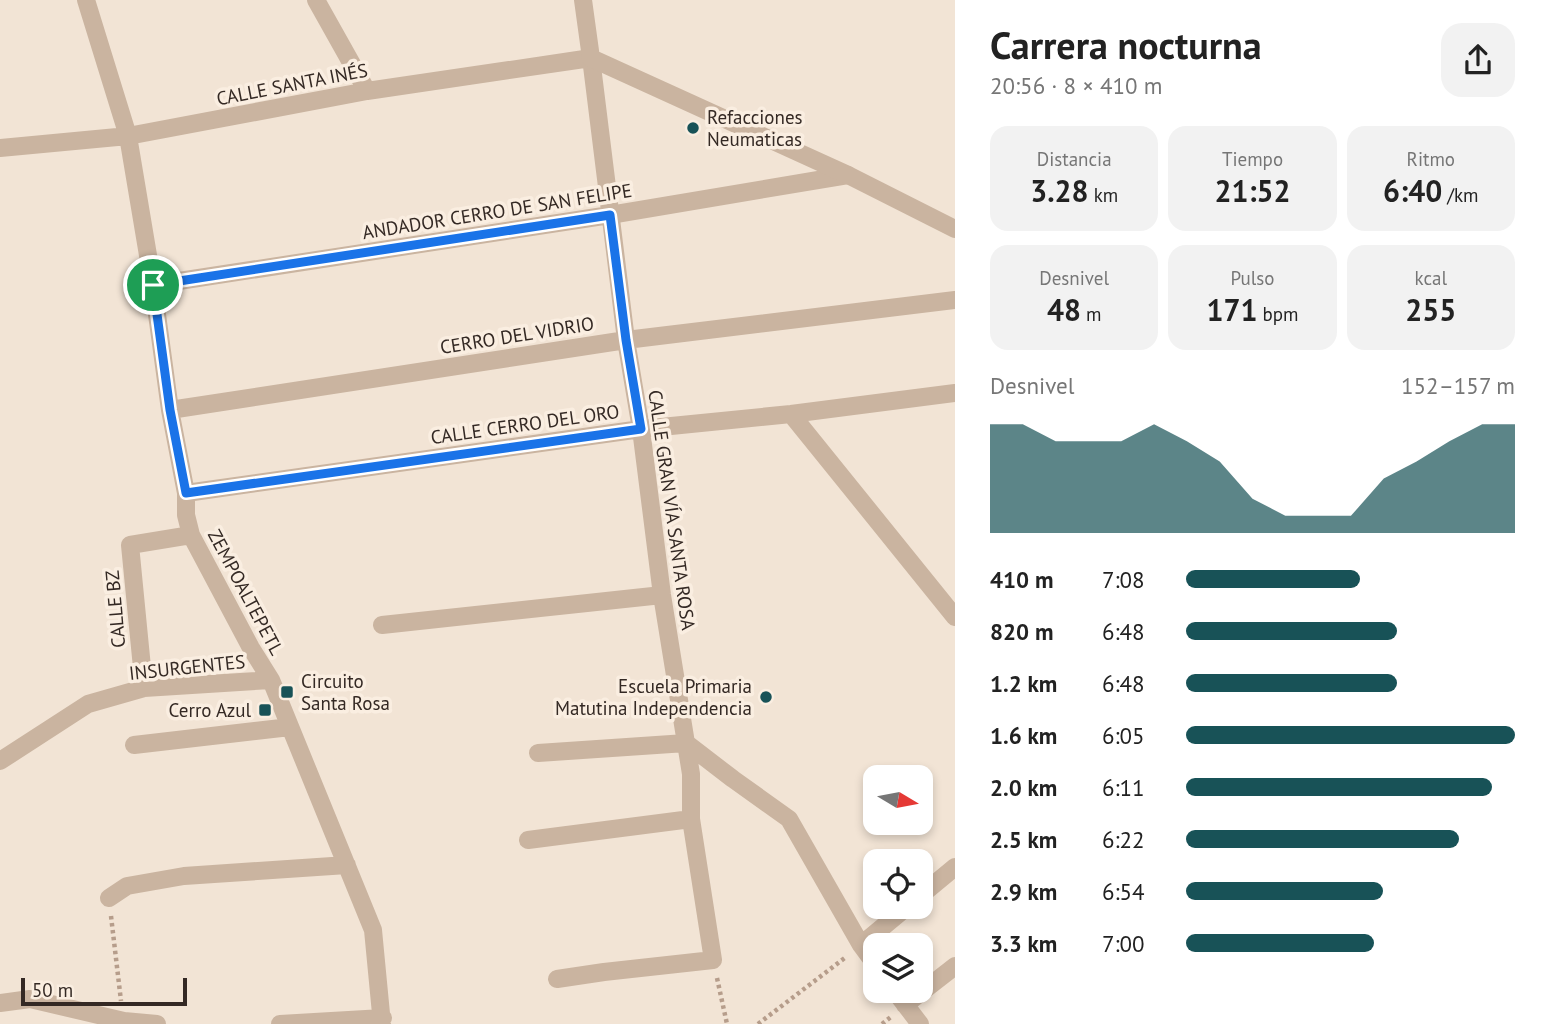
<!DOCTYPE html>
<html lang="es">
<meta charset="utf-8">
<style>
:root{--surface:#fff;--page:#f2f2f2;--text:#222;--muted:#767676;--accent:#185257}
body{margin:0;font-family:"PT Sans",sans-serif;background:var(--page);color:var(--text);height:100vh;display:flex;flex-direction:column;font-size:26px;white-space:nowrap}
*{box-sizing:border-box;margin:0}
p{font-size:23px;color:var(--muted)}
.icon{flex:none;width:38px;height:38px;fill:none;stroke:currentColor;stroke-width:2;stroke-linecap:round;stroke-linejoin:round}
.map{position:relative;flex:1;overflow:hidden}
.panel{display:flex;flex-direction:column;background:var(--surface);width:595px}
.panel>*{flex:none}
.needle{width:46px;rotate:100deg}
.tools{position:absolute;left:863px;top:765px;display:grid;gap:14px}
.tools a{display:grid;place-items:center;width:70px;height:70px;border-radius:14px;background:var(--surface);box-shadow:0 4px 10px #0003;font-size:35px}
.scale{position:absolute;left:21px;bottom:18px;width:166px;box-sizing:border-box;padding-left:7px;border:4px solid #342924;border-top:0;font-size:19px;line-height:24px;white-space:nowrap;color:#342924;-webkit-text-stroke:5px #faeee1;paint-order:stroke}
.pin{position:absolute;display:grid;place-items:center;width:60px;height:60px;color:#fff;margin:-30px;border:4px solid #fff;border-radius:50%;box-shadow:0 2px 7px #0007}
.round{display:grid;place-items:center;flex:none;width:74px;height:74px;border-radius:21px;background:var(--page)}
.headline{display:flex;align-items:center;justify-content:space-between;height:119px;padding:0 35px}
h1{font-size:38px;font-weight:700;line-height:52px}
.stats{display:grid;grid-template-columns:repeat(3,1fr);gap:10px;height:119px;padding:7px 35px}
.stats div{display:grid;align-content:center;border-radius:18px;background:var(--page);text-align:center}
.stats b{font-size:30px;font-weight:700}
.stats small{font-size:19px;font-weight:400}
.stats p{font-size:19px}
.chart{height:196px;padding:14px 35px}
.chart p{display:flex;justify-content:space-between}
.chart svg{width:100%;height:126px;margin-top:7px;fill:var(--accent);opacity:.7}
ul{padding:0 35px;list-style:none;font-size:23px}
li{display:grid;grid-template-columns:112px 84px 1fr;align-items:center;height:52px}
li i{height:18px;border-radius:9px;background:var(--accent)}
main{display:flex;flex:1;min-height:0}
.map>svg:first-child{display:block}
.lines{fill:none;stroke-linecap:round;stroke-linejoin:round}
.path{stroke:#b69d8b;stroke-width:4.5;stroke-dasharray:3.5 3.5;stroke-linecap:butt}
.minor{stroke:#cab4a0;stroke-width:18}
.tertiary{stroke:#cab4a0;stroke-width:18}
.route-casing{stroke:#fff;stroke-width:14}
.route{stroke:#1a73e8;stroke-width:9}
.poi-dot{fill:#185257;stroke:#faeee1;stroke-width:2.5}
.labels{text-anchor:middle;stroke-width:7;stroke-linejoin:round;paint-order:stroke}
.street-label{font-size:19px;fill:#342924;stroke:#faeee1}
.poi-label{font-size:19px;fill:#342924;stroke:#faeee1;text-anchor:start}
</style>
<main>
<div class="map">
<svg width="955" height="1024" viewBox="0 0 955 1024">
<rect width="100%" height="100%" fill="#f2e4d5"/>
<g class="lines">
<path class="path" d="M111,916L121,1001
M717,978L727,1024
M758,1024L846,957
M882,1024L892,1016"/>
<path class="minor" d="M86,0L128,136L153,285L170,410L186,493V515L191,535L251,648L271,680L373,930L382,1024
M316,0L367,91
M0,148L128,136L367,91L591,58L626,340L641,429L662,595L691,774V819L713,960L604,972L557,979
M153,285L610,215L848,175
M170,410L626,340L955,300
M791,414L955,617
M186,493L641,429L791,414L955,393
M382,625L662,595
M144,688L130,545L191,535
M134,745L290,727
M538,753L686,743L733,779L789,819L861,945L875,964
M0,761L88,704L144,688L271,680
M528,840L691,819
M920,896L955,867
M109,898L127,886L184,876L347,865
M861,945L908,906
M894,990L920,1024
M0,1003L30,999L124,1021L157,1024
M905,1005L955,966
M280,1024L383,1018"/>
<path class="tertiary" d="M583,0L591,58L848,175L955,229"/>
</g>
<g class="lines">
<defs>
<path id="route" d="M610,215L626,340L641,429L186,493L170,410L153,285Z"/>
</defs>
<use href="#route" class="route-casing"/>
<use href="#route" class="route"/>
</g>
<g class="poi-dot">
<circle cx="693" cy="128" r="7"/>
<rect x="280" y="685" width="14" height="14" rx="3.5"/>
<circle cx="766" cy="697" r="7"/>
<rect x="258" y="703" width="14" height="14" rx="3.5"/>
</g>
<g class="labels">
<g class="street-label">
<text transform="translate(292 84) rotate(-11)" y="7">CALLE SANTA INÉS</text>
<text transform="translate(497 211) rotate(-9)" y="7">ANDADOR CERRO DE SAN FELIPE</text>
<text transform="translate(517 335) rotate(-9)" y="7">CERRO DEL VIDRIO</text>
<text transform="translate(525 424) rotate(-8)" y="7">CALLE CERRO DEL ORO</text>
<text transform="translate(672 510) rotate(82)" y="7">CALLE GRAN VÍA SANTA ROSA</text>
<text transform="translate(246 592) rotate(62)" y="7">ZEMPOALTEPETL</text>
<text transform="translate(115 609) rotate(-95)" y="7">CALLE BZ</text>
<text transform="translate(187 667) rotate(-6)" y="7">INSURGENTES</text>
</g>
<g class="poi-label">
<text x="707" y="124">Refacciones<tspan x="707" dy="22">Neumaticas</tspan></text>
<text x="301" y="688">Circuito<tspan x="301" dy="22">Santa Rosa</tspan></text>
<text x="752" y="693" text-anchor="end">Escuela Primaria<tspan x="752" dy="22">Matutina Independencia</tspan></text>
<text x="251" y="717" text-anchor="end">Cerro Azul</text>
</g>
</g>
</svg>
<div class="tools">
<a><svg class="needle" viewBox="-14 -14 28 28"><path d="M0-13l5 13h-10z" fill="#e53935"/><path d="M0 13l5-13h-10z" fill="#767676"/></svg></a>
<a><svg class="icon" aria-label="locate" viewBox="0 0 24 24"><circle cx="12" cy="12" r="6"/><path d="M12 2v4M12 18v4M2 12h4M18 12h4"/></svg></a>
<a><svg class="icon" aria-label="layers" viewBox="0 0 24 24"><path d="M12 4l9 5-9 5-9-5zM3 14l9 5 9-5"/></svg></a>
</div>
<div class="scale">50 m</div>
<div class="pin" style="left:153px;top:285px;background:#1e9e55"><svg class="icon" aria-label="arrive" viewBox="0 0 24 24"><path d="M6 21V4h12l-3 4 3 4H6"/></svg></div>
</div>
<section class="panel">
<div class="headline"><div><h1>Carrera nocturna</h1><p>20:56 · 8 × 410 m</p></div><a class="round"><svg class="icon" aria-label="share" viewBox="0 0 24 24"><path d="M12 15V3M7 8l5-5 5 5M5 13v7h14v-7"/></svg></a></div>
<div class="stats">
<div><p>Distancia</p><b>3.28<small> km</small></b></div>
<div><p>Tiempo</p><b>21:52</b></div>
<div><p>Ritmo</p><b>6:40<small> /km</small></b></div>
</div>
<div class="stats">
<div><p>Desnivel</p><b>48<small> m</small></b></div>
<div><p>Pulso</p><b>171<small> bpm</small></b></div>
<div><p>kcal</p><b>255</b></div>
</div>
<div class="chart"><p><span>Desnivel</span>152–157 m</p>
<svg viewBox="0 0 160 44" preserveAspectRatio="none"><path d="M0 44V6L10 6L20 12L30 12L40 12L50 6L60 12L70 19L80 32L90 38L100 38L110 38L120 25L130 19L140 12L150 6L160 6V44z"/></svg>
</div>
<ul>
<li><b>410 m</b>7:08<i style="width:53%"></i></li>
<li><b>820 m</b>6:48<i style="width:64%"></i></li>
<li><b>1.2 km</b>6:48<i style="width:64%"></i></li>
<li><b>1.6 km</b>6:05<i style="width:100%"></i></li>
<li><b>2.0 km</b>6:11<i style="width:93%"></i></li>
<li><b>2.5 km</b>6:22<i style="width:83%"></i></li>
<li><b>2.9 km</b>6:54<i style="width:60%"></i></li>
<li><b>3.3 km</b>7:00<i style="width:57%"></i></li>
</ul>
</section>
</main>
